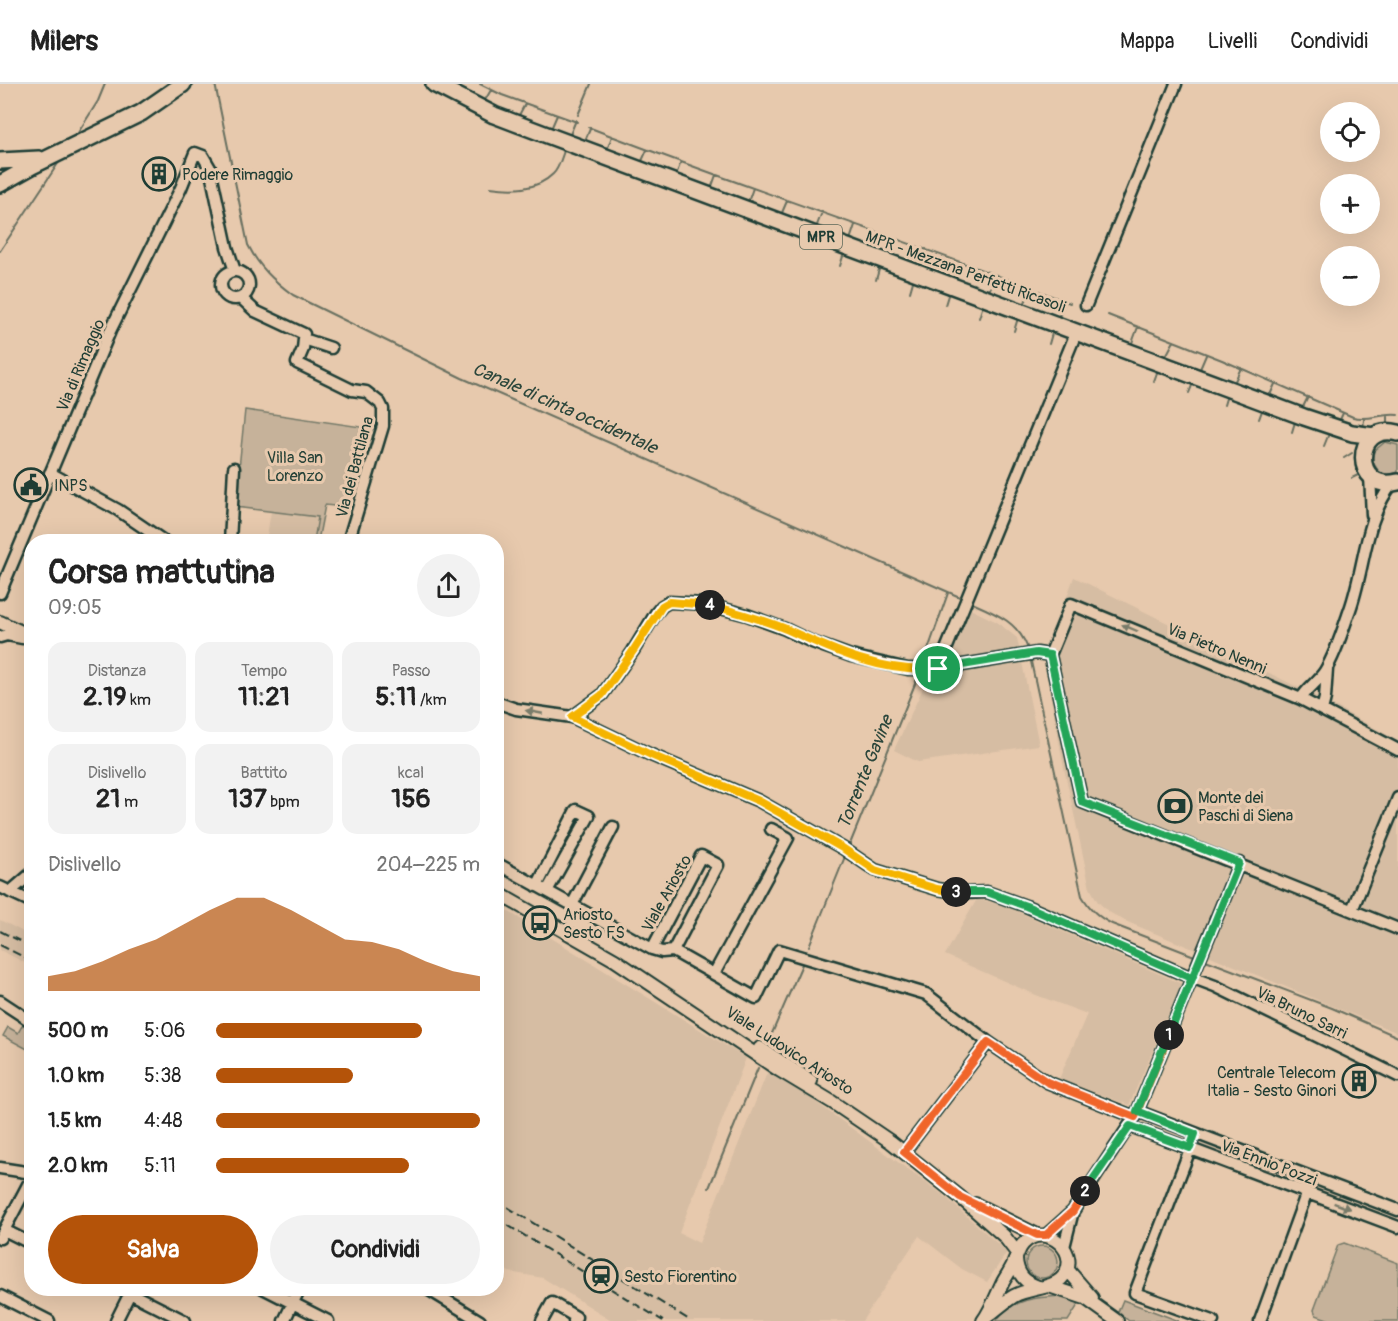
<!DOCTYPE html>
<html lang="it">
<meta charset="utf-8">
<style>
:root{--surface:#fff;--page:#f2f2f2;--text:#222;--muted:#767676;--line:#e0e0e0;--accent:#b45309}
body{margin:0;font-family:Pangolin,sans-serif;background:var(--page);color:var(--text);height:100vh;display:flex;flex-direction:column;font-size:22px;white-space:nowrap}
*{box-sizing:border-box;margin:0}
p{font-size:20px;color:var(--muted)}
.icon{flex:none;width:33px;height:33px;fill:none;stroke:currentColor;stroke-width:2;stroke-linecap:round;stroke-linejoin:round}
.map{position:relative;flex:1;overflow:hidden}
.details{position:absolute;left:24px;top:450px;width:480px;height:762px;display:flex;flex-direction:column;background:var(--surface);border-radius:24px;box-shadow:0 6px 24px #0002}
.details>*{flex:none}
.buttons{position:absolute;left:1320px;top:18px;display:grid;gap:12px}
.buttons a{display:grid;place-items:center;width:60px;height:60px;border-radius:50%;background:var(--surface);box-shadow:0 6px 24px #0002;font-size:30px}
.pin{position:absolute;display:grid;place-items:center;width:51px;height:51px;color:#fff;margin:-26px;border:3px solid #fff;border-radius:50%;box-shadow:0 2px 6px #0007}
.km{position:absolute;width:30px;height:30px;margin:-15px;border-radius:50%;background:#222;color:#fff;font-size:16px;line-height:30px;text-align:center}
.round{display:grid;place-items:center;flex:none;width:63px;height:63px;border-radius:32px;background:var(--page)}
.headline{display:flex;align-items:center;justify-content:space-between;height:102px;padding:0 24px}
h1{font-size:33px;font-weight:800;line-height:45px}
.figures{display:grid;grid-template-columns:repeat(3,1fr);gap:9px;height:102px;padding:6px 24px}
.figures div{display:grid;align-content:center;border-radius:15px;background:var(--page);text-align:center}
.figures b{font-size:26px;font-weight:800}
.figures small{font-size:16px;font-weight:400}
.figures p{font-size:16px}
.chart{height:168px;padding:12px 24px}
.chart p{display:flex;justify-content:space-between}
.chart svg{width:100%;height:108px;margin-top:6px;fill:var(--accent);opacity:.7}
.primary-button{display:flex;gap:12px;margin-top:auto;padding:12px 24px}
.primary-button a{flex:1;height:69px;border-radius:36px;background:var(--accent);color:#fff;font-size:24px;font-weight:800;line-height:69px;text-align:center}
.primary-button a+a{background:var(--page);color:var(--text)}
ul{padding:0 24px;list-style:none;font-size:20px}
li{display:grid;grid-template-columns:96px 72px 1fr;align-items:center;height:45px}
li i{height:15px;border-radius:8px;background:var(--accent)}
header{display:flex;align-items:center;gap:36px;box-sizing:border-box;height:84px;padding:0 30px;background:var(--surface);border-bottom:2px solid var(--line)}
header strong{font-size:28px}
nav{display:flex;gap:33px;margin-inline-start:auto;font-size:21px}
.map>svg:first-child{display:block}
.built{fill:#d6bda3}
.green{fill:#c6b29a;stroke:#727867;stroke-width:1.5}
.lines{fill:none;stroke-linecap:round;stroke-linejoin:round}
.stream{stroke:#687060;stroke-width:2}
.minor-casing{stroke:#1f3d34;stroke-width:15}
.tertiary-casing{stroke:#1f3d34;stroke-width:16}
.primary-casing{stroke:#1f3d34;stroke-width:20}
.minor{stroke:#e7c9ad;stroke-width:10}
.tertiary{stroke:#e7c9ad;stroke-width:12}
.primary{stroke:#e7c9ad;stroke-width:15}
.rail{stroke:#1f3d34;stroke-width:2;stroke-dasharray:9 4.5;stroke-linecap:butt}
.oneway{fill:#797c6a}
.split-1-casing{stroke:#fff;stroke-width:12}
.split-2-casing{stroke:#fff;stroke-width:12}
.split-3-casing{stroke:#fff;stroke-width:12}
.split-4-casing{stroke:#fff;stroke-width:12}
.split-5-casing{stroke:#fff;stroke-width:12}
.split-1{stroke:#22a559;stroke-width:8}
.split-2{stroke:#f0652b;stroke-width:8}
.split-3{stroke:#22a559;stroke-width:8}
.split-4{stroke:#f5b400;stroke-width:8}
.split-5{stroke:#f5b400;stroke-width:8}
.labels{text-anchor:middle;stroke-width:6;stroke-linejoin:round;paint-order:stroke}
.shield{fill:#e7c9ad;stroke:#5b6758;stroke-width:1.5}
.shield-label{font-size:15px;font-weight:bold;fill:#1f3d34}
.poi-label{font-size:16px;fill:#1f3d34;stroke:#e7c9ad;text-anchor:start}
.street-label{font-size:16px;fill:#1f3d34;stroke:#e7c9ad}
.park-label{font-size:16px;fill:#274339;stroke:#e7c9ad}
.water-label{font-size:18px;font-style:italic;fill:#2b463b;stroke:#e7c9ad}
</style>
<header>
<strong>Milers</strong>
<nav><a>Mappa</a><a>Livelli</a><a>Condividi</a></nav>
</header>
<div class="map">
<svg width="1398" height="1237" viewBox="0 0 1398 1237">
<rect width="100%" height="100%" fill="#e7c9ad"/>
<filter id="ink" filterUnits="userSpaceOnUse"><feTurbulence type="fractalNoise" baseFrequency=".0167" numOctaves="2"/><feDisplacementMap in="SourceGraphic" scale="12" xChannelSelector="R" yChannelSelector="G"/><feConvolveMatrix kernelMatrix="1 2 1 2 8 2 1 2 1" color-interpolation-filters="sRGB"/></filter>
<g filter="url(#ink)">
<path class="built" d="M271,427L319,433L314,457L266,458Z
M1074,493L1324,616L1398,657V949L1125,837L1109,828L1098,818L1090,804L1064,684L1044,577Z
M962,521L997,538L1017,554L1039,661L918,678L894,666Z
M977,815L1000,820L1182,900L1129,1021L1059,995L1087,930L1036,911L945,871Z
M496,820L746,974L679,1149L699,1159L769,984L943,1111L1007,1168L987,1198L962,1185L919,1152L862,1237H613L543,1194L509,1188L497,1180Z
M0,836L31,852V882L0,866Z"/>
<path class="green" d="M245,326L375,345L354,424L325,421L318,457H314L318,433L235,423Z
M1385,358L1398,361V388L1389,391L1379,388L1372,377L1374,367Z
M23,940L31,944V967L3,952L8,943L18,949Z
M1344,1159L1398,1179V1237H1333L1316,1231L1314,1226L1338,1161Z
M1026 1178a16 16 0 1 1 32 0a16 16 0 1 1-32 0Z
M1063,1212L1080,1218L1068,1237H996C1013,1214 1037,1213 1063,1212Z
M1123,1216L1179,1237H1129L1118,1228Z"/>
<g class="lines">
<path class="stream" d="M215,0L248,161C259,183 274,197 293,211L462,294L962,514
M452,0H453
M480,0L502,11L577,38
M484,18L491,6
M578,31L591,0
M518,33L525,20
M588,43C747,105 910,157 1070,219
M551,45L557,31
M1161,51L1182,0
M76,52L98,17L105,0
M569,53L576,36
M584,59L590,45
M607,66L612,52
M641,79L647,66
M676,91L681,78
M490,103C511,106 536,107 553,90C559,85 562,72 565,64
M711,105L716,91
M748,118L753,104
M781,131L787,117
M816,144L822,128
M850,156L855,141
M0,167L61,75
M885,169L891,152
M840,182L844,169
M920,182L926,165
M955,195L961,178
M876,196L880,182
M989,207L996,191
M910,208L914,194
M1095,214L1158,58
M945,221L949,208
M1024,221L1031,204
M1108,231L1222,276L1353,333C1369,337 1382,329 1398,331
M1059,232L1065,218
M979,234L983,221
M1014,247L1018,234
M1132,259L1138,243
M1049,260L1053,246
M1166,272L1174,257
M1200,285L1206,271
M1154,297L1158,286
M1235,297L1241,284
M1189,309L1193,299
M1270,311L1275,300
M1224,321L1227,311
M1303,323L1308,313
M1388,332V341
M1259,335L1263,324
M1339,338L1343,329
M1363,346L1364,335
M1292,348L1295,338
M1324,362L1328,352
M1344,374L1352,369
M1352,394L1360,390
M1376,414L1379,406
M970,518C995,529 1019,538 1028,565
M1030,573L1082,812C1090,825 1098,833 1112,840L1197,873
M923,580L948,509
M848,765L919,590
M809,862L846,770
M1203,875L1332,924L1398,953
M770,954L803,878
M709,1104L758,984"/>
<defs>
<path id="minor" d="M221 201a14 14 0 1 1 28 0a14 14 0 1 1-28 0Z
M241,214L255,227L304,250
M1086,221L1176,0
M331,264L304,255L303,265L297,279L352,306L366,308L380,319L383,325V342L348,458
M50,389L118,426L165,458
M1370,392L1372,431
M230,458L234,384
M0,509L110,247L181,104L195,69L203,72L210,84L227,163L235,187
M31,541H32
M0,553L7,551L22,554
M1050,571L1082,718L1398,845
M1050,571L1071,520L1301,615L1398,666
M938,585L1074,254
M1301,615C1307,604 1318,598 1325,587C1335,571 1342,549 1348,531C1365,488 1363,437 1392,400
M496,618L516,625L572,633L602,611L633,567L656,529L662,522L669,518L705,520L747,531L785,545L812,558L851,572L908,585H938L1037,569L1050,571
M1322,626L1325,614L1327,585
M572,633L651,671L759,717L844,765L875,786L937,805L964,809L987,808L1026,822L1183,890L1215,902L1398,992
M496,779L652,865L662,868L673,867L756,914L779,866L926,910L988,958L904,1068
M537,802L576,726L589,732L547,807
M0,803L32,818
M10,808L32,789
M572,821L613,743
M1352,826L1398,714
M652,865L701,772L718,781L673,867
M714,890L788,754L771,745
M0,917L32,938
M988,958L1047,998L1135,1033
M1137,1027L1398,1126
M1130,1042L1398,1143
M1192,1060L1135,1209L1213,1237
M0,1084L32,1089
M4,1146L32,1160
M1046,1151L1073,1127
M0,1154L32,1093
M1064,1163L1073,1127L1135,1033L1239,779
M120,1204L185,1237
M263,1204L328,1237
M426,1204L480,1237
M0,1212L49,1237
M116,1237L132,1205
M284,1237L300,1204
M542,1237L552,1219L576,1233L574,1237
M1260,1237L1307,1108"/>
<path id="tertiary" d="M0,538L32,553
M496,808L615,876L779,986L832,1018L891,1058L960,1113L1004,1152L1017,1169
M760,964L811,997
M975,1120L1037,1151
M1016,1175C1017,1190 1024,1198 1038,1203
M1067,1185L1092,1214
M1049,1202L1085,1214L1117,1237
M983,1237C991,1226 996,1213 1002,1200C1006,1192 1012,1185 1015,1176C1018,1170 1018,1165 1023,1160C1046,1135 1085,1171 1061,1195C1051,1205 1028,1204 1014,1212C1004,1218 995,1227 985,1234"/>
<path id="primary" d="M434,0L494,31L555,54L1304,333L1352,349L1374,352
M0,77L39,75
M0,100L32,82L141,29L183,0
M1398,349C1352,337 1352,410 1398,398"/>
</defs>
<use href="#minor" class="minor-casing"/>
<use href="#tertiary" class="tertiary-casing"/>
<use href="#primary" class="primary-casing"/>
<use href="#minor" class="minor"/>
<use href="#tertiary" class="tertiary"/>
<use href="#primary" class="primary"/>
<path class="rail" d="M0,847L32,863
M0,861L32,877
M496,1116L691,1237
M496,1134L663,1237"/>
</g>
<defs><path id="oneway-solid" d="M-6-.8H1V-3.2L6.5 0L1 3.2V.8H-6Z" transform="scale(1.5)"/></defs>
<g class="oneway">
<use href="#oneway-solid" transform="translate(1130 544) rotate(-157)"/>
<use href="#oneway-solid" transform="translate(534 628) rotate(-169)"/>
<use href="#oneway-solid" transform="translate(1342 1122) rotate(21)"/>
</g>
</g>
<g class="lines" filter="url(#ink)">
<defs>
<path id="split-1" d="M938,585L1036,569L1050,571L1082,718L1239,779L1169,951"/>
<path id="split-2" d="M1085,1107L1073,1127L1046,1151H1037L960,1113L904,1068L988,958L1047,998L1135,1033L1169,951"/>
<path id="split-3" d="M956,808H987L1026,822L1192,894L1137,1027L1195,1050L1190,1064L1130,1042L1085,1107"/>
<path id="split-4" d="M710,521L669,518L662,522L633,567L602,611L572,633L651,671L759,717L844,765L875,786L937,805L956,808"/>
<path id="split-5" d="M710,521C736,528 762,535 786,545C834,567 884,590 938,585"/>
</defs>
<use href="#split-1" class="split-1-casing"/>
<use href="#split-2" class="split-2-casing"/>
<use href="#split-3" class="split-3-casing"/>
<use href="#split-4" class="split-4-casing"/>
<use href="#split-5" class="split-5-casing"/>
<use href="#split-1" class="split-1"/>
<use href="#split-2" class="split-2"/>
<use href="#split-3" class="split-3"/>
<use href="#split-4" class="split-4"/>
<use href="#split-5" class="split-5"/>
</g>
<defs>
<symbol id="building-ring" viewBox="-11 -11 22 22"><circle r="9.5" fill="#e7c9ad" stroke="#1f3d34" stroke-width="1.5"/><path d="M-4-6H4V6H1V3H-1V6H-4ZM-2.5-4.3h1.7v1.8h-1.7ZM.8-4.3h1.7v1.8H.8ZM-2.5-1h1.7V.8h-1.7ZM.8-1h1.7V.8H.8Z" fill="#1f3d34"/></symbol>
<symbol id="civic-ring" viewBox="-11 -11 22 22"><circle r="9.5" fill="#e7c9ad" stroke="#1f3d34" stroke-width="1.5"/><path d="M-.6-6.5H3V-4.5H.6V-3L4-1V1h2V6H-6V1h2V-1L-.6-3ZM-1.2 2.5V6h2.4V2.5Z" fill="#1f3d34"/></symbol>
<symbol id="bank-ring" viewBox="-11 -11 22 22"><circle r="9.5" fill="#e7c9ad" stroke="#1f3d34" stroke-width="1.5"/><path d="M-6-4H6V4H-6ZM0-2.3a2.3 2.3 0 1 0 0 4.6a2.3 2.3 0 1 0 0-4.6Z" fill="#1f3d34"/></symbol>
<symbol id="bus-ring" viewBox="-11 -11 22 22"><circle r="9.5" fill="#e7c9ad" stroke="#1f3d34" stroke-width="1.5"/><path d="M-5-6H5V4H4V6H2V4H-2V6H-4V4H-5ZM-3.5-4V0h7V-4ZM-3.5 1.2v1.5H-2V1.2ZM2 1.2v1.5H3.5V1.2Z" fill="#1f3d34"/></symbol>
<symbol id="station-ring" viewBox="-11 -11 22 22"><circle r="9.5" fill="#e7c9ad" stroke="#1f3d34" stroke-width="1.5"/><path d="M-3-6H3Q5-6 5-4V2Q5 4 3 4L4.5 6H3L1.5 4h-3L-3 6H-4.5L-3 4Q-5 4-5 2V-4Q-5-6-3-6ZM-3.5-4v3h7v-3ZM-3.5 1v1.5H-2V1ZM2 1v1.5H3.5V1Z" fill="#1f3d34"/></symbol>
</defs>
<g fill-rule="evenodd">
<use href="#building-ring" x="140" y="71" width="38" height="38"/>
<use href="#civic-ring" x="12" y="382" width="38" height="38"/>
<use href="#bank-ring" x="1156" y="703" width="38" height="38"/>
<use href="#bus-ring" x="521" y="820" width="38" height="38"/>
<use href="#building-ring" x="1340" y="978" width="38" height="38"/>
<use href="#station-ring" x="582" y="1173" width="38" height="38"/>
</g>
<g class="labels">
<rect class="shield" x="800" y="141" width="42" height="24" rx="4.5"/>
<g class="shield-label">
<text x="821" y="158">MPR</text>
</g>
<g class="poi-label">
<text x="182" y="96">Podere Rimaggio</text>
<text x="54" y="407">INPS</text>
<text x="1198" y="719">Monte dei<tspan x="1198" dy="18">Paschi di Siena</tspan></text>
<text x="563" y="836">Ariosto<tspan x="563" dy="18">Sesto FS</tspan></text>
<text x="1336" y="994" text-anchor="end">Centrale Telecom<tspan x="1336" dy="18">Italia - Sesto Ginori</tspan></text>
<text x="624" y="1198">Sesto Fiorentino</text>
</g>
<g class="street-label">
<text transform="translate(966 187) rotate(20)" y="6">MPR - Mezzana Perfetti Ricasoli</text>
<text transform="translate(80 281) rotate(-67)" y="6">Via di Rimaggio</text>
<text transform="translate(354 383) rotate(-75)" y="6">Via dei Battilana</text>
<text transform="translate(1217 564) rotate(23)" y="6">Via Pietro Nenni</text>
<text transform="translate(666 809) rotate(-61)" y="6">Viale Ariosto</text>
<text transform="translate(1302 928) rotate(26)" y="6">Via Bruno Sarri</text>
<text transform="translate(790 966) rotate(33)" y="6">Viale Ludovico Ariosto</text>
<text transform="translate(1269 1078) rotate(21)" y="6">Via Ennio Pozzi</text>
</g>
<g class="park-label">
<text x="295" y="379">Villa San<tspan x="295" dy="18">Lorenzo</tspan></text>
</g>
<g class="water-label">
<text transform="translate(565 324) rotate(24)" y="6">Canale di cinta occidentale</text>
<text transform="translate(865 688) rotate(-68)" y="6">Torrente Gavine</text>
</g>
</g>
</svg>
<div class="buttons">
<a><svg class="icon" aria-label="locate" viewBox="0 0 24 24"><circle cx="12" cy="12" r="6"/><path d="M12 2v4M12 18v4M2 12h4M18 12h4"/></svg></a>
<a>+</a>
<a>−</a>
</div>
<div class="pin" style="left:938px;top:585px;background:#1e9e55"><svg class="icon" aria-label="arrive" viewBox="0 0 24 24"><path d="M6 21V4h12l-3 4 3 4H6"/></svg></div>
<b class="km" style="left:1169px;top:951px">1</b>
<b class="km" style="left:1085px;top:1107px">2</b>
<b class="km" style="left:956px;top:808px">3</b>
<b class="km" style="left:710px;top:521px">4</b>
<section class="details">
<div class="headline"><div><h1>Corsa mattutina</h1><p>09:05</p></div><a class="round"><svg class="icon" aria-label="share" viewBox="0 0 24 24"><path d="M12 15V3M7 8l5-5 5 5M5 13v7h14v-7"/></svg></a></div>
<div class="figures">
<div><p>Distanza</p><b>2.19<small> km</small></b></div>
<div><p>Tempo</p><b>11:21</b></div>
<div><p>Passo</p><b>5:11<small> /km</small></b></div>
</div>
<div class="figures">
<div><p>Dislivello</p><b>21<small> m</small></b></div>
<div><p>Battito</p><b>137<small> bpm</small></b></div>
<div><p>kcal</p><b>156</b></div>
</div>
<div class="chart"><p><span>Dislivello</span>204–225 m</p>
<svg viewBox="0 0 160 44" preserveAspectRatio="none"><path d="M0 44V38L10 36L20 32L30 27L40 23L50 17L60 11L70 6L80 6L90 11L100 17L110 23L120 24L130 27L140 32L150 36L160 38V44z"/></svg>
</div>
<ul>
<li><b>500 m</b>5:06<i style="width:78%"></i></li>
<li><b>1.0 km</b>5:38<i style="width:52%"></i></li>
<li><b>1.5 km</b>4:48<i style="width:100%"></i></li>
<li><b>2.0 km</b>5:11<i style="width:73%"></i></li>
</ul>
<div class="primary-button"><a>Salva</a><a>Condividi</a></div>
</section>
</div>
